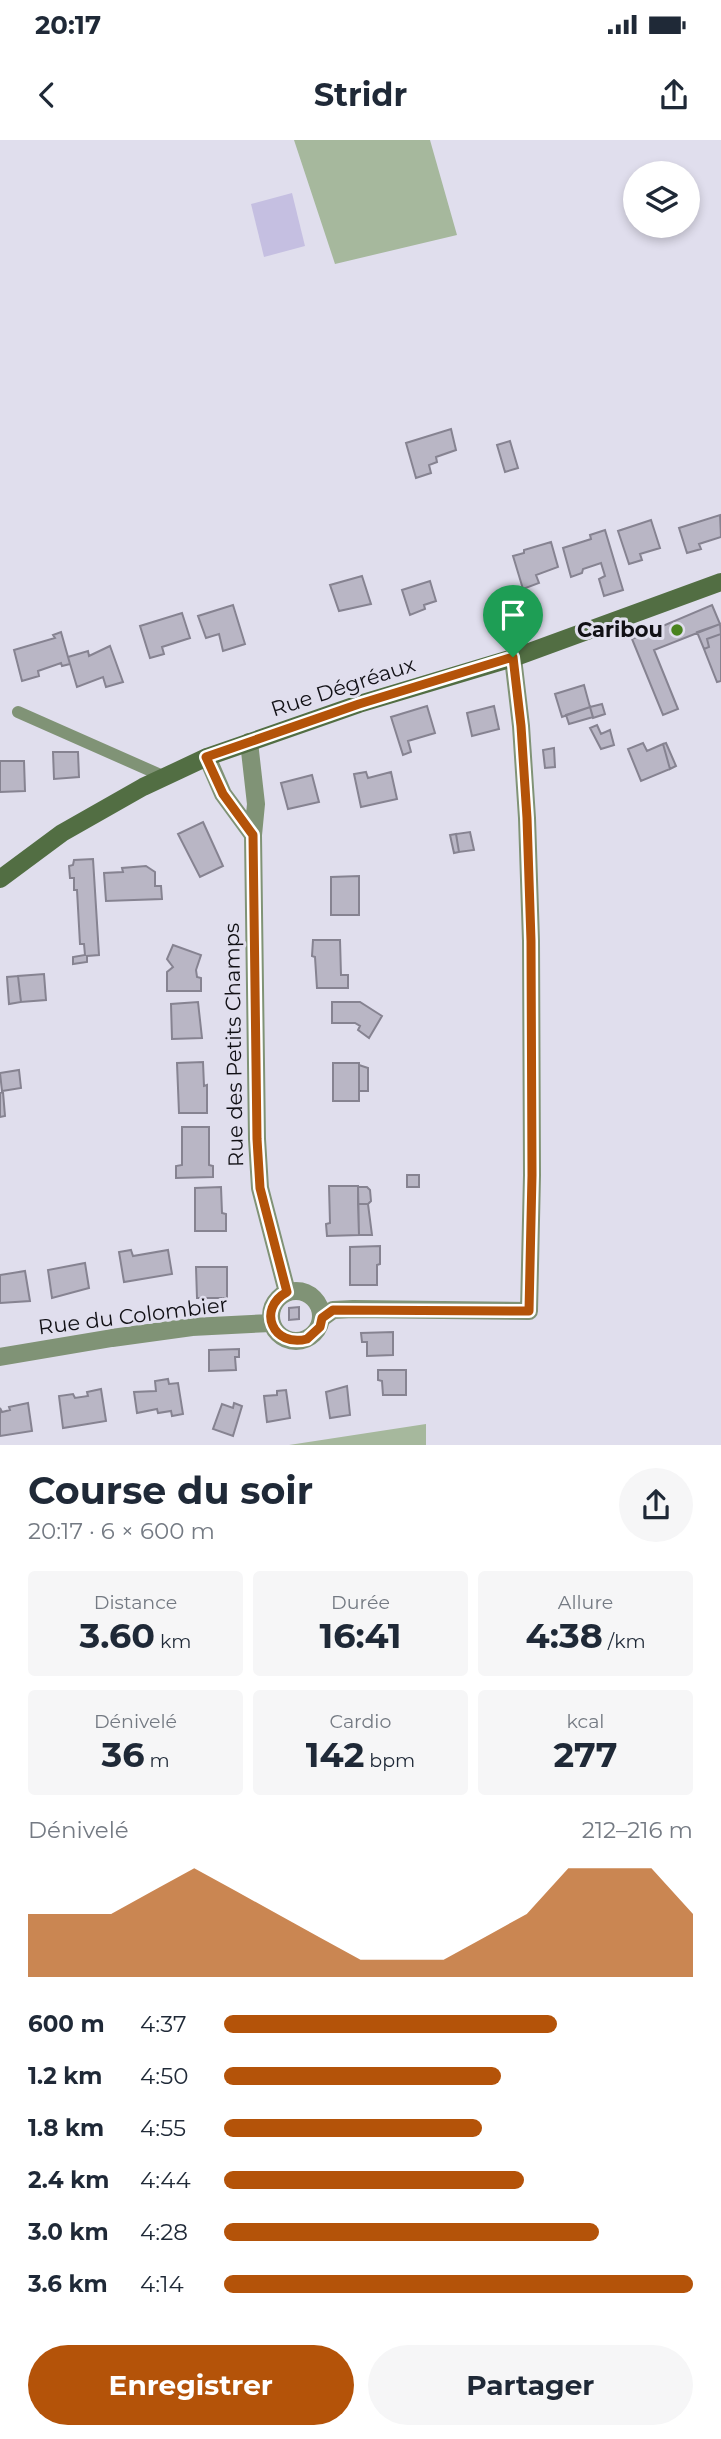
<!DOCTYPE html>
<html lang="fr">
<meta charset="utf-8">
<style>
:root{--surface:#fff;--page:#f6f6f7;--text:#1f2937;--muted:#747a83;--accent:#b45309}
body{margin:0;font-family:Montserrat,sans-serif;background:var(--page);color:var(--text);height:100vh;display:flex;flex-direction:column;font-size:26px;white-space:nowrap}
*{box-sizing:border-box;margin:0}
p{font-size:23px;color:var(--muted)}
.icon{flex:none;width:38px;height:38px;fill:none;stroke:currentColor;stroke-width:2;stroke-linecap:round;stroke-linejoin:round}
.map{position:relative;height:1305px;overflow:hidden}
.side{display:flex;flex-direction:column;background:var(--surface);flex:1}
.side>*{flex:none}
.controls{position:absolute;left:623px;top:21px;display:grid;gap:14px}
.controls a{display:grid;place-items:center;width:77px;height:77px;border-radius:50%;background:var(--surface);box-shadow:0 4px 10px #0003;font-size:35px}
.pin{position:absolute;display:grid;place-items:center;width:60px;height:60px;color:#fff;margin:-72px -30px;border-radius:50% 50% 50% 0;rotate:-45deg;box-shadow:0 0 7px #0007}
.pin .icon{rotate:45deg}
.round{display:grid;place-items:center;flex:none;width:74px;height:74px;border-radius:37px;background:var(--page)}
.overview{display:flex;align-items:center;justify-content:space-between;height:119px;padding:0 28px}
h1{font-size:38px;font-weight:700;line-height:52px}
.stats{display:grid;grid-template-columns:repeat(3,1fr);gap:10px;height:119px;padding:7px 28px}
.stats div{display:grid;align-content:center;border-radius:7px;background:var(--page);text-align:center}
.stats b{font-size:35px;font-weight:700}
.stats small{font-size:19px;font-weight:400}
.stats p{font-size:19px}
.chart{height:196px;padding:14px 28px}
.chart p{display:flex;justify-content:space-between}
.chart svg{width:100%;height:126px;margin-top:7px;fill:var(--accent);opacity:.7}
.cta{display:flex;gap:14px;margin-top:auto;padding:14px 28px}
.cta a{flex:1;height:80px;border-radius:42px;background:var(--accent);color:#fff;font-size:28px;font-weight:700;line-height:80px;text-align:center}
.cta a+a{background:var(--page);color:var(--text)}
ul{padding:0 28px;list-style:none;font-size:23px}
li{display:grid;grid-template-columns:112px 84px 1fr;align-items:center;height:52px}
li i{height:18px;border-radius:9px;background:var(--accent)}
.status{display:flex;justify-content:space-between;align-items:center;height:49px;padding:0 35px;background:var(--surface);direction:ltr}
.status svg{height:19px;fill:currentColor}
header{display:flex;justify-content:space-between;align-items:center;height:91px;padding:0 28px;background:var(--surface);font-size:32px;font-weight:700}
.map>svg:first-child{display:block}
.green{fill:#a6b89d}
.water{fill:#c5bfe1}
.building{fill:#b9b6c5;stroke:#868391;stroke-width:2}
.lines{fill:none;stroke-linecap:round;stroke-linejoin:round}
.service{stroke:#809376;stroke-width:12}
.minor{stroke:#809376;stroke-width:18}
.secondary{stroke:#526e43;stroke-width:18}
.route-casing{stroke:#fff;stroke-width:14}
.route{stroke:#b45309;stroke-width:9}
.poi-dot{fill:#49831f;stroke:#e0deed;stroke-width:2.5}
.labels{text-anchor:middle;stroke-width:6;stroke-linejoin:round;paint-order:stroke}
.poi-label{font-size:21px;font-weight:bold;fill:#111015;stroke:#e0deed;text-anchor:end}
.street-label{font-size:21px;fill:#111015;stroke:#e0deed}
</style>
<div class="status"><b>20:17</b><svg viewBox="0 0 49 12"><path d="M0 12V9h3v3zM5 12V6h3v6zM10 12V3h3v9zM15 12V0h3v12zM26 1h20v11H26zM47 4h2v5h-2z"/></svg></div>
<header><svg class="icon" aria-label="back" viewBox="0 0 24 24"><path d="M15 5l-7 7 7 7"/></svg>Stridr<svg class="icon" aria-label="share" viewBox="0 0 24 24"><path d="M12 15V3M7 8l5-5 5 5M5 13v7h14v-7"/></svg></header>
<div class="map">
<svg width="721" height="1305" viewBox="0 0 721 1305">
<rect width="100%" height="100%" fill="#e0deed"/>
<path class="green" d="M294,0H430L457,95L335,124Z
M426,1284V1305H289Z"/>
<path class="water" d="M292,53L305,106L264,117L251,64Z"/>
<path class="building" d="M451,289L456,310L436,317L437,322L429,325L431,333L416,338L406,303Z
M510,301L518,328L505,332L497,305Z
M720,375L721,397L699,404L701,409L687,413L679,388Z
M651,380L660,408L640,414L642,420L629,424L618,391Z
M605,390L623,450L604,456L599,439L605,436L601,423L583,429L582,433L571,437L563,408L591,399L590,395Z
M551,402L558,427L536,435L539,443L523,449L513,416L524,413V410Z
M362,436L371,464L339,471L330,445Z
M430,441L436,461L424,465L425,469L410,475L402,450Z
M233,465L245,504L223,511L219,494L206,498L198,476Z
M712,465L720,484L654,510L678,569L663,575L632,499Z
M182,473L190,498L162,507L164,514L150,518L140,486Z
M720,484L721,494L707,499L709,507L704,509L697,492Z
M61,492L70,524L62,526L61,523L38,531L39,536L22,541L14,510L55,498L53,495Z
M721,494V541L717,542L704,509L709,507L707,499Z
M110,506L123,542L106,547L103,537L77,547L68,517L88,511L89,516Z
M584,545L590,567L562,577L555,554Z
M602,564L605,574L593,578L590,567Z
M427,566L435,593L408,601L411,612L403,615L391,577Z
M494,566L499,589L472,596L467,573Z
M590,567L593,577L569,584L566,575Z
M597,585L601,594L610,590L614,605L601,609L590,588Z
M643,603L647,611L663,604L670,629L641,641L628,609Z
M666,603L676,626L670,629L663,604Z
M554,608L555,627L545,628L543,610Z
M53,612H78L79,637L54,639Z
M0,621H24L25,651L0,652Z
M366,632L368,638L391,632L397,659L361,667L354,634Z
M312,635L319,662L288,669L281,643Z
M203,682L223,726L200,737L178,694Z
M470,692L474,710L459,712L456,694Z
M456,694L459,712L454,713L450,695Z
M93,719L99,815L87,816V822L73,824V817L85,815L84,804H80L77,750H74V738H70L69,726L73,725L74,720Z
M146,726L155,732V746H161L162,759L106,761L104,733L123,732L122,728Z
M359,736V775H331V737Z
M313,800H340L341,835H348V848H317L315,817L312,816Z
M173,805L201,815L196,830L197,837L201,838V851H167V832L173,827L167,819Z
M44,834L46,860L21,862L18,836Z
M18,836L21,862L9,864L7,837Z
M198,862L202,898L172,899L171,864Z
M332,862H360L382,876L369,898L358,890L360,886L355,883H332Z
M203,922L204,946L207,945V973H179L177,923Z
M333,923H359V961H333Z
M359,925L368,928V951H359Z
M19,930L21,948L2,951L0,933Z
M3,952L5,976L0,977V953Z
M182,987H209V1025L213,1026V1037L176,1038V1026L182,1025Z
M407,1035H419V1047H407Z
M329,1046H358L359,1095L327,1096L326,1084L330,1083Z
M221,1047L222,1073L226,1074V1091H195V1048Z
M358,1047H367L370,1050L371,1061L368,1064H358Z
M358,1064H368L372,1095H359Z
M380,1106V1124L377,1125V1145H350V1107Z
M131,1110L133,1116L168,1110L172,1134L124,1142L119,1112Z
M85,1123L89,1148L52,1158L48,1130Z
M196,1127H227V1158H197Z
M25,1131L30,1161L0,1163V1135Z
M299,1167V1179L289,1180V1168Z
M393,1192V1215L367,1216V1202H362L361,1193Z
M239,1209V1217H235L236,1230L209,1231V1210Z
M378,1230H406V1255H383L382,1241L378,1240Z
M168,1239L169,1244L178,1243L183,1274L172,1276L171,1271L158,1273L157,1269L137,1273L134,1252L156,1251L155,1241Z
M347,1246L350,1275L330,1278L326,1252Z
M101,1249L106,1281L63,1288L59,1256L73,1254L75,1258L88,1256L87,1252Z
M286,1250L290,1278L267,1282L264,1256L277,1255V1251Z
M28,1263L32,1291L0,1296V1268L2,1272L10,1270L9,1267Z
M234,1263L242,1266L233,1296L213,1289L222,1264L233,1268Z"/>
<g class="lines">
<path class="service" d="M18,572L165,637"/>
<path class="minor" d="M249,602L256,664L253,695L257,999L260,1048L287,1152
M207,617L223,654L253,695
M271 1176a25 25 0 1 1 50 0a25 25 0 1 1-50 0Z
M322,1178L333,1170L353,1169L529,1171L532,1035L531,801L527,678L521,586L513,518
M0,1217L112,1198L192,1187L271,1183"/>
<path class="secondary" d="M0,739L62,693L143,647L207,617L359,564L513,518L721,442"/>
</g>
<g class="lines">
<defs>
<path id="route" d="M513,517L521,586L527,678L531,801L532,1035L529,1171L333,1170L322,1178L320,1187L307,1199C273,1208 256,1169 287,1152L260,1048L257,999L253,695L223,654L206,617L359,564Z"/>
</defs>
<use href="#route" class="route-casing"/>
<use href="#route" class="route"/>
</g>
<circle class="poi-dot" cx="677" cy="490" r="7"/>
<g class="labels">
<g class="poi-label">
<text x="663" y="497">Caribou</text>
</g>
<g class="street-label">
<text transform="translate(343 547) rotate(-18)" y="7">Rue Dégréaux</text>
<text transform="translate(234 905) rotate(-91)" y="7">Rue des Petits Champs</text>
<text transform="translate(133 1176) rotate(-7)" y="7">Rue du Colombier</text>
</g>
</g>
</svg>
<div class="controls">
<a><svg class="icon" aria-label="layers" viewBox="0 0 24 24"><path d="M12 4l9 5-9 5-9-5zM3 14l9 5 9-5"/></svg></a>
</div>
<div class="pin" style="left:513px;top:517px;background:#1e9e55"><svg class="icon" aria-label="arrive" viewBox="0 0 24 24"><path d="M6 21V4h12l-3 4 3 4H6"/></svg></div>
</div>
<section class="side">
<div class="overview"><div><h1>Course du soir</h1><p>20:17 · 6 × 600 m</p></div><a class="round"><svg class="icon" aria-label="share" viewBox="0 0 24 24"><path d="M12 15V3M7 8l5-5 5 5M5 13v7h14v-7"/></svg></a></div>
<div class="stats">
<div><p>Distance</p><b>3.60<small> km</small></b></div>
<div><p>Durée</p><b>16:41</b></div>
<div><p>Allure</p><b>4:38<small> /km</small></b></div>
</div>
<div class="stats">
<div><p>Dénivelé</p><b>36<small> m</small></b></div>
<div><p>Cardio</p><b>142<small> bpm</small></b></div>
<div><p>kcal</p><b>277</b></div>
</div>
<div class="chart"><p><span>Dénivelé</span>212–216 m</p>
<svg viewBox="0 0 160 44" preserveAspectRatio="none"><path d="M0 44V22L10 22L20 22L30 14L40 6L50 14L60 22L70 30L80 38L90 38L100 38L110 30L120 22L130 6L140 6L150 6L160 22V44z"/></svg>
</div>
<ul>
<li><b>600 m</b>4:37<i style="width:71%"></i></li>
<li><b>1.2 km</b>4:50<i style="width:59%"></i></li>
<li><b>1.8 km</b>4:55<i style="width:55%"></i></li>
<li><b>2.4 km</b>4:44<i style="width:64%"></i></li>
<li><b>3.0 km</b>4:28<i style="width:80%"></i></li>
<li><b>3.6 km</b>4:14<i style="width:100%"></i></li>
</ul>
<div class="cta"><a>Enregistrer</a><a>Partager</a></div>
</section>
